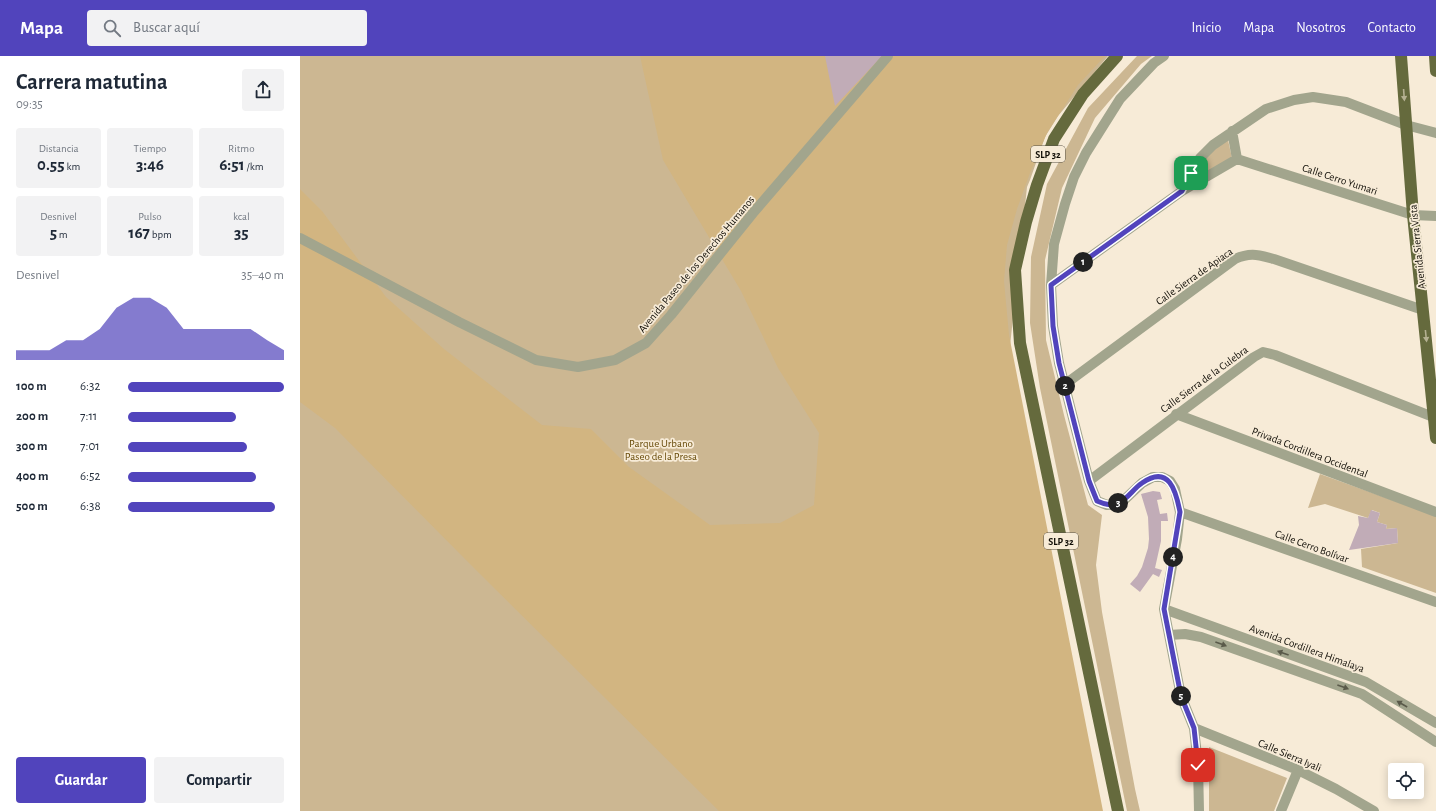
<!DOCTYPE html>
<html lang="es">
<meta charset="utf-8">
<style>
:root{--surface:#fff;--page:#f2f2f3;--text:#1f2937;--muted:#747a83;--accent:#5144bc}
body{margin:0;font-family:"Alegreya Sans",sans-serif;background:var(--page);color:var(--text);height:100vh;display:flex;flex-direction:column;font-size:15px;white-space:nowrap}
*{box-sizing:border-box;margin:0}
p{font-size:13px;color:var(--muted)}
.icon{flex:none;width:22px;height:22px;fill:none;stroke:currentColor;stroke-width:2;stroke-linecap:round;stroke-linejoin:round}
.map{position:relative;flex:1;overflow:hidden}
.side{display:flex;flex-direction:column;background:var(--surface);width:300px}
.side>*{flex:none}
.buttons{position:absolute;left:1088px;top:707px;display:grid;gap:8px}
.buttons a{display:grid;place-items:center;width:36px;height:36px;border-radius:4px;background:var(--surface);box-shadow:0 2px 10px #0003;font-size:20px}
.pin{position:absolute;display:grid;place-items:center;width:34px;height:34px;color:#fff;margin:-17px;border-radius:8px;box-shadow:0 2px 6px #0006}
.km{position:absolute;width:20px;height:20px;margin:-10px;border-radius:50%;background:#222;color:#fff;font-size:11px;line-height:20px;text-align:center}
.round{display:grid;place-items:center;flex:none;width:42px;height:42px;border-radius:4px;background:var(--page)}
.summary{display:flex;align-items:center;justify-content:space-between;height:68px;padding:0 16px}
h1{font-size:22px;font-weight:600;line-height:30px}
.stats{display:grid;grid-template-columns:repeat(3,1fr);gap:6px;height:68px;padding:4px 16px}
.stats div{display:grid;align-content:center;border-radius:4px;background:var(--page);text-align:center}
.stats b{font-size:17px;font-weight:600}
.stats small{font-size:11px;font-weight:400}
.stats p{font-size:11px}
.chart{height:112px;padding:8px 16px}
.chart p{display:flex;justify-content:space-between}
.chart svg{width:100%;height:72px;margin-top:4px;fill:var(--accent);opacity:.7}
.action{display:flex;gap:8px;margin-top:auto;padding:8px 16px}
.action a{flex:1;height:46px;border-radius:4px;background:var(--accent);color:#fff;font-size:16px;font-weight:600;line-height:46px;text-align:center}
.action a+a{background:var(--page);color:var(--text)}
ul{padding:0 16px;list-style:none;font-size:13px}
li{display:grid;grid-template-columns:64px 48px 1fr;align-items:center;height:30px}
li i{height:10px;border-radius:5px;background:var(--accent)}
header{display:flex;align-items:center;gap:24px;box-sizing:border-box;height:56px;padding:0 20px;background:var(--accent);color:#fff}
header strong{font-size:19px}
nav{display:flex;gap:22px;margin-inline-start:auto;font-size:14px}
.search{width:280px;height:36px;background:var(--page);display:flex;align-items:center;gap:10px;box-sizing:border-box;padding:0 14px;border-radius:4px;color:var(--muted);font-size:15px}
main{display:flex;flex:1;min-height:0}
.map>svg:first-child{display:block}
.green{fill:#ccb792}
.forest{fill:#d2b581}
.building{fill:#c1acb7}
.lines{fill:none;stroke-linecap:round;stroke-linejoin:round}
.minor{stroke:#a2a58d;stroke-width:10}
.major{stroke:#656a3d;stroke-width:12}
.oneway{fill:#b5b192}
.oneway2{fill:#5a5a4a}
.route-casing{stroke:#fff;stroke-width:8}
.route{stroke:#5144bc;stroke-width:5}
.labels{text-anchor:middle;stroke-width:3.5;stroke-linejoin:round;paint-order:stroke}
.shield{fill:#f7ebd7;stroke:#565045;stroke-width:1}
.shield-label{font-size:10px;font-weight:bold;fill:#110e07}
.street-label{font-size:11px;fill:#110e07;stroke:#f7ebd7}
.park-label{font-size:11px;fill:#674a08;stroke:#f7ebd7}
</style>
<header>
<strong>Mapa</strong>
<div class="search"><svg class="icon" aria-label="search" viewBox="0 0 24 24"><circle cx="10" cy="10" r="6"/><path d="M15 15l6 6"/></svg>Buscar aquí</div>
<nav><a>Inicio</a><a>Mapa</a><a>Nosotros</a><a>Contacto</a></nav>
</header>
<main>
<section class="side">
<div class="summary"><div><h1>Carrera matutina</h1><p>09:35</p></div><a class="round"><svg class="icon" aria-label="share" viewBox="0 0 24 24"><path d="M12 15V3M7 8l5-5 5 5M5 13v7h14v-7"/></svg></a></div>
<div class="stats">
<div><p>Distancia</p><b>0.55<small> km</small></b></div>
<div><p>Tiempo</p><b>3:46</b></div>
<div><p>Ritmo</p><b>6:51<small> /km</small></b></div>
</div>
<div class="stats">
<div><p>Desnivel</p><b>5<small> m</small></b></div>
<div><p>Pulso</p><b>167<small> bpm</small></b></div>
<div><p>kcal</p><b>35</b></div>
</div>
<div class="chart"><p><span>Desnivel</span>35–40 m</p>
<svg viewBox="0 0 160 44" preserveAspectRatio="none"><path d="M0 44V38L10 38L20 38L30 32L40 32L50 25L60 12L70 6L80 6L90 12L100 25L110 25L120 25L130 25L140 25L150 32L160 38V44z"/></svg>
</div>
<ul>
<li><b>100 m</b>6:32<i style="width:100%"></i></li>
<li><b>200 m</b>7:11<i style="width:69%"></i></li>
<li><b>300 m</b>7:01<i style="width:76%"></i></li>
<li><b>400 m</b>6:52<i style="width:82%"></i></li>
<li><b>500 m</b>6:38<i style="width:94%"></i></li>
</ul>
<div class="action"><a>Guardar</a><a>Compartir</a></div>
</section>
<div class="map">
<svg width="1136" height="755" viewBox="0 0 1136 755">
<rect width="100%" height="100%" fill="#f7ebd7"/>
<path class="green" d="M0,0H808L758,60L745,81L730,124L727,131L710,290L741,755H0Z
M837,0H852L841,8L795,62L762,132L745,204L746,284L764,359L788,449L802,459L796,509L802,556L835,733L840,755H827L740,332L730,267L731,201L747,128L788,52Z
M928,84L932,102L892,125C902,106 909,95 928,84Z
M1020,418L1136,460V537L1062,511L1061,493L1098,487L1097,472L1086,473L1087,469L1077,466L1080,457L1072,454L1068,462L1025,448L1008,452Z
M909,691L987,722L974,755H909Z"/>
<path class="forest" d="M340,0H805L778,29L747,77L730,117L717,153L707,189L704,225L709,279L803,755H419L174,512L35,372L0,346V133L22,155L86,241L144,293L242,369L291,373L329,411L410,469L480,467L514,449L519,377L478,312L441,235L363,104Z"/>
<path class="building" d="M525,0H582L535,50Z
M853,435L860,436L862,443L857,444L860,458L867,457L868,465H861V485L855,512L862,514L859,521L853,518L840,536L830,528L837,520L842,511L848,492L849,483L848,461L841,438Z
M1071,454L1080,457L1077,466L1087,469L1086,473L1097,472L1098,487L1049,494L1059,469L1058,460L1068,462Z"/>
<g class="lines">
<path class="minor" d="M864,0L854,7L820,43L786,97L774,121L765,148L754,188L751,229L753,270L759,307L789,425L797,445L807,449L817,448L824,444L842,427L853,421H862L870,425L875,433L880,456L877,483L864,553L881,640L894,672L898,709L899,755
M932,75L937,103
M937,103L1113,159L1136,160
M882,135L891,117L900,102L913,89L966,53L994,44L1013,41L1046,46L1106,69L1136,77
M0,182L159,266L236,304L278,311L315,304L346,287L371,259L453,157L588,0
M751,229L882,135L937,103
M764,329L935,203C951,196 958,199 974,203L1123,254
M876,358L1136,456
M789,425L954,301L963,296L975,299L1136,362
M880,456L1136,546
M864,553L1066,626L1136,667
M869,579L885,578L901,581L1062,638L1136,686
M894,672L998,714L1036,733L1074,755
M981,755L998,714"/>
<path class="major" d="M817,0L783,38L754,83L737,129L726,166L715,214L720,287L818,755
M1101,0L1113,159L1136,382
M1135,0L1136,15"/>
</g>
<defs><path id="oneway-solid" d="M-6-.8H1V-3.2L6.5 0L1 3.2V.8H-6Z"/></defs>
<g class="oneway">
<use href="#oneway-solid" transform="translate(1104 39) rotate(86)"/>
<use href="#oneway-solid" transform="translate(1126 280) rotate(84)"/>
</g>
<g class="oneway2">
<use href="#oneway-solid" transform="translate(921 588) rotate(20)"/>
<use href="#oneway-solid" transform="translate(983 597) rotate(-160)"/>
<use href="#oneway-solid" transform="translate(1043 631) rotate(20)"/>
<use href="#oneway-solid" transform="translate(1102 648) rotate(-150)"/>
</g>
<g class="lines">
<defs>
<path id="route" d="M891,117L882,135L751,229L753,270L759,307L789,425L797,445C804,448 810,450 818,447C828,443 833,433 842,427C869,408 876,435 880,456L864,553L881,640L894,672L898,709"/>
</defs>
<use href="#route" class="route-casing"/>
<use href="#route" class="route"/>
</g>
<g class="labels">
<g class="shield">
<rect x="731" y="90" width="34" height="16" rx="3"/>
<rect x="744" y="477" width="34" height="16" rx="3"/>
</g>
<g class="shield-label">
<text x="748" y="102">SLP 32</text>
<text x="761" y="489">SLP 32</text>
</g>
<g class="street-label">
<text transform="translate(1040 123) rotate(18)" y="4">Calle Cerro Yumari</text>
<text transform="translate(1117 191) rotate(-96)" y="4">Avenida Sierra Vista</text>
<text transform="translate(396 208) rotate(-50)" y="4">Avenida Paseo de los Derechos Humanos</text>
<text transform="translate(894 220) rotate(-35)" y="4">Calle Sierra de Apiaca</text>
<text transform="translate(904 323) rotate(-36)" y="4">Calle Sierra de la Culebra</text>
<text transform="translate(1010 396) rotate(21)" y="4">Privada Cordillera Occidental</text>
<text transform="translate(1012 490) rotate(20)" y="4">Calle Cerro Bolívar</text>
<text transform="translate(1007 592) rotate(20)" y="4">Avenida Cordillera Himalaya</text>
<text transform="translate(990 699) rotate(23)" y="4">Calle Sierra Iyali</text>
</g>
<g class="park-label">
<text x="361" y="391">Parque Urbano<tspan x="361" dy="13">Paseo de la Presa</tspan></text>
</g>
</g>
</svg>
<div class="buttons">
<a><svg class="icon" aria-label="locate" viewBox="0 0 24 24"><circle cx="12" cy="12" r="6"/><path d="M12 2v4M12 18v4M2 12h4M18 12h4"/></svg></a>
</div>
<div class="pin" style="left:891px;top:117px;background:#1e9e55"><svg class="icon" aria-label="arrive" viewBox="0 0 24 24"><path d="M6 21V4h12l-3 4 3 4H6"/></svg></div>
<div class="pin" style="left:898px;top:709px;background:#d93025"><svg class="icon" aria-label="check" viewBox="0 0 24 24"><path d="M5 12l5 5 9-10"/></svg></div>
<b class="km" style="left:783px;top:206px">1</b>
<b class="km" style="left:765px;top:330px">2</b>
<b class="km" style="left:818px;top:447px">3</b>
<b class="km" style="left:873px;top:501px">4</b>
<b class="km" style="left:881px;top:640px">5</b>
</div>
</main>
